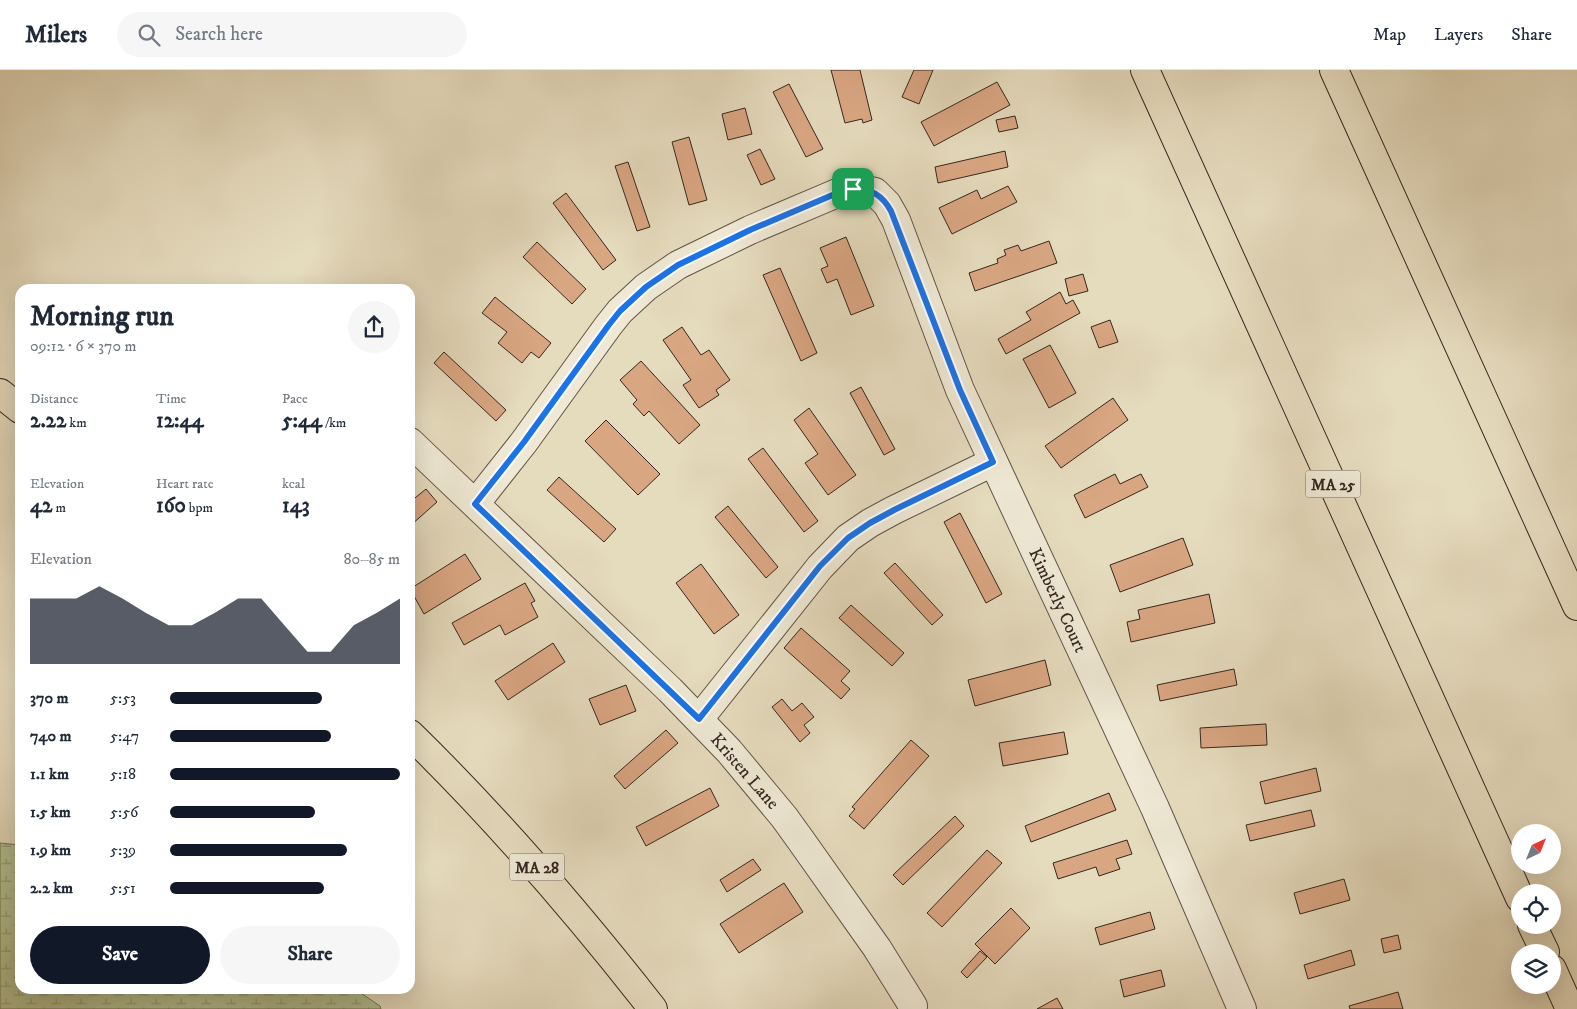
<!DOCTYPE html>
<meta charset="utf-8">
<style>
:root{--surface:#fff;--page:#f6f6f7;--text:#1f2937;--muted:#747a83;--line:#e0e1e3;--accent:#111827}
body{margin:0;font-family:"IM FELL DW Pica",serif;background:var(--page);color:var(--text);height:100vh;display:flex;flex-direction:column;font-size:19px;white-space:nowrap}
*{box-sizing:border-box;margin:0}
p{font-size:16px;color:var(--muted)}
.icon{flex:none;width:28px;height:28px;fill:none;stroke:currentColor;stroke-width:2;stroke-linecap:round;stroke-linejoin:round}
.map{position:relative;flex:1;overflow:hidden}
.sheet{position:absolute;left:15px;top:214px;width:400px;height:710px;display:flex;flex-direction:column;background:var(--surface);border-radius:15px;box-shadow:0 5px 20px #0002}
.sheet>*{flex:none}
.needle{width:32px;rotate:43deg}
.controls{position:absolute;left:1511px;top:754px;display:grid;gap:10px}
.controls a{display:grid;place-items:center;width:50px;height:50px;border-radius:50%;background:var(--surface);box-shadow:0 5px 20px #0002;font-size:25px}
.pin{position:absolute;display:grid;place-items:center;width:42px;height:42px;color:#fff;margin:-21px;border-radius:10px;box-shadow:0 2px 8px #0006}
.round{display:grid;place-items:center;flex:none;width:52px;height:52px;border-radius:26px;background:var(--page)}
.head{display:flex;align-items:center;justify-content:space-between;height:85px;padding:0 15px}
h1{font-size:28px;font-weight:700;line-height:38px}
.stats{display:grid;grid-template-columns:repeat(3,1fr);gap:8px;height:85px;padding:5px 15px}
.stats div{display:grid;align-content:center}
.stats b{font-size:21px;font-weight:700}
.stats small{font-size:14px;font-weight:400}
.stats p{font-size:14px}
.chart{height:140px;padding:10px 15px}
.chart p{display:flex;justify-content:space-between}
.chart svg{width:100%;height:90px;margin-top:5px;fill:var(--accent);opacity:.7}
.primary-button{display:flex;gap:10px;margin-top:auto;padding:10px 15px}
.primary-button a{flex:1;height:58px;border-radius:30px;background:var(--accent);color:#fff;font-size:20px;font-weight:700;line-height:58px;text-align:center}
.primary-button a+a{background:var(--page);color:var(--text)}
ul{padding:0 15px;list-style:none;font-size:16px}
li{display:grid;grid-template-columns:80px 60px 1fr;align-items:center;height:38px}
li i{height:12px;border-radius:6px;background:var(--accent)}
header{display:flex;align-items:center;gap:30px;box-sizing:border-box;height:70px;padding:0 25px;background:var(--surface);border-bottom:1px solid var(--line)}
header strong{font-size:24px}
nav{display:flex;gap:28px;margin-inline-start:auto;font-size:18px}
.search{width:350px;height:45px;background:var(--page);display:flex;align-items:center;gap:12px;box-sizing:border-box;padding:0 18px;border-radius:28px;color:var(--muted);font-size:19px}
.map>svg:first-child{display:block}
.wetland{fill:url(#wetland-marsh);stroke:#747458}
.building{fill:#d9a682;stroke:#36271f}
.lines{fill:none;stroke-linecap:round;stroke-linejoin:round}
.street-casing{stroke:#625446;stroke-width:30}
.primary-casing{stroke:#36271f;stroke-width:30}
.highway-casing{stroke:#36271f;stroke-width:30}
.street{stroke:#eee8d4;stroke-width:28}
.primary{stroke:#e5dbbd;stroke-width:28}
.highway{stroke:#e5dbbd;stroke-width:28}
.route-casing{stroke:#fff;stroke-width:10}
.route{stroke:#1a73e8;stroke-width:6}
.labels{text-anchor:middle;stroke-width:4;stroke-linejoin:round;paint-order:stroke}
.shield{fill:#eee8d4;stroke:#6d6155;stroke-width:1}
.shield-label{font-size:16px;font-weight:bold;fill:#36271f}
.street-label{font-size:18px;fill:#36271f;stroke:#eee8d4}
</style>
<header>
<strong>Milers</strong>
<div class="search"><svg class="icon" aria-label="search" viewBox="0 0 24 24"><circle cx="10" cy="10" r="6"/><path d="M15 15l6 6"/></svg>Search here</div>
<nav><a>Map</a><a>Layers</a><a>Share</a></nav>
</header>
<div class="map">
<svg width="1577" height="939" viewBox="0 0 1577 939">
<defs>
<pattern id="wetland-marsh" width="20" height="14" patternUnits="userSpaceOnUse" patternTransform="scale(1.25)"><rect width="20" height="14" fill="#b3c092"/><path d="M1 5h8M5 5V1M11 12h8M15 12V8" fill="none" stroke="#929c77"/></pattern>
</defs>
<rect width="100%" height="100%" fill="#e5dbbd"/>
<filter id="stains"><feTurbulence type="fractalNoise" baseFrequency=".004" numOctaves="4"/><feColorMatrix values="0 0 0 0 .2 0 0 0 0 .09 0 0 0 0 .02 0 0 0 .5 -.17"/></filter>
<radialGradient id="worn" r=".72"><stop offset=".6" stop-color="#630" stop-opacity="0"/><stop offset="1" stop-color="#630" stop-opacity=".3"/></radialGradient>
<path class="wetland" d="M0,773L20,775V919H355L380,936L381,939H0Z"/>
<path class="building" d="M831,0H860L872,50L863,53L862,49L845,53Z
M914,0H933L919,34L902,27Z
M997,12L1010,35L934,76L921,52Z
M789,14L823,79L806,87L773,22Z
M745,38L752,64L728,70L722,44Z
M1015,46L1018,58L999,62L996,50Z
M689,67L707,130L689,135L672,72Z
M760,79L775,109L761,115L747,85Z
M1005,81L1008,97L938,113L935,97Z
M628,92L650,157L637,161L615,96Z
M1008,116L1017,132L952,164L939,138L977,120L981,129Z
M566,123L616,190L603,200L553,133Z
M846,167L874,236L851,245L837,209L827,213L821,199L828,196L820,178Z
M1049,171L1057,193L975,221L969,203L998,193L997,189L1006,185L1004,180L1018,175L1021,181Z
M537,172L586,219L572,234L523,187Z
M780,198L817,283L801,291L763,205Z
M1083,204L1088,221L1069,226L1065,209Z
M1060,222L1066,234L1073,230L1080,243L1006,284L998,269L1031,250L1026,242Z
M495,227L551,273L539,288L531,282L522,293L498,273L507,262L482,243Z
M1110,250L1118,272L1099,278L1091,257Z
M682,257L701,285L709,280L730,310L716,320L719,325L699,338L683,315L691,310L663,270Z
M1050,275L1076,323L1049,338L1023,289Z
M444,282L506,340L496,351L434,293Z
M641,291L700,355L679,374L649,341L644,346L633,334L637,330L620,310Z
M861,317L895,379L884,385L850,323Z
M1113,328L1128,350L1061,398L1045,376Z
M809,338L856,405L828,425L805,393L818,384L794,350Z
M606,350L660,404L638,425L585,371Z
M763,378L818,451L804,462L748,389Z
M1115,404L1120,414L1141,404L1148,417L1085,448L1074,425Z
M559,407L616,459L604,472L547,420Z
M426,419L437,432L410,456V432Z
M728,436L778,497L766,508L715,447Z
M960,443L1002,524L986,533L944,452Z
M1183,468L1193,495L1120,522L1110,495Z
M465,484L481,509L424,544L410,519Z
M895,493L943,545L932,555L884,503Z
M701,494L739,545L714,564L676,513Z
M525,513L535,531L531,533L538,547L505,565L500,555L464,575L452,553Z
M1209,524L1215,553L1131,572L1127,552L1140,549L1138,540Z
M851,535L904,583L892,596L839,548Z
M801,558L850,601L841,611L850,619L841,629L784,578Z
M553,573L565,592L508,630L495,611Z
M1045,590L1051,615L975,636L968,610Z
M1234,599L1237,615L1160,631L1157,615Z
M626,615L636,641L600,655L589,629Z
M782,629L792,641L802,633L814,647L804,655L810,663L800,672L772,637Z
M1266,654L1267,675L1201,678L1200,658Z
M666,660L678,673L625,719L614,706Z
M1064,662L1068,684L1003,696L999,673Z
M911,670L929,686L864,759L849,746L855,739L852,737Z
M1316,698L1321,721L1265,734L1260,712Z
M710,718L719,736L646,776L636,757Z
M1109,723L1116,740L1031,772L1025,756Z
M1311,740L1315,756L1250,771L1246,755Z
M955,746L964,756L903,815L893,805Z
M1127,770L1132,784L1116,789L1120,799L1099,806L1096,797L1058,809L1053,793Z
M987,780L1002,793L942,857L927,843Z
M753,789L761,800L727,822L720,810Z
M1344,809L1350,830L1300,844L1294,823Z
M784,813L803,842L739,883L720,854Z
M1011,838L1030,858L995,894L975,874Z
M1150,842L1155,859L1100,875L1095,858Z
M1398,865L1401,879L1384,883L1381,869Z
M1351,880L1355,895L1308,909L1304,895Z
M980,881L987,887L967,908L961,902Z
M1161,900L1165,916L1124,927L1120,910Z
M1398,922L1403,939H1350L1349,936Z
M1057,928L1063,939H1037Z"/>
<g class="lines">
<defs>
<path id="street" d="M410,372L670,620L729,681L784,747L802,772L877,878L913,936
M475,434L524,372L608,256L620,241L646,217L678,195L750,160L842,121L861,119L875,122L887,134L896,150L960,320L1155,738L1242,939
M699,649L820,497L848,468L870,453L894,440L993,392"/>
<path id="primary" d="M0,323L20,339
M410,664C499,751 577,842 653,939"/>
<path id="highway" d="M1145,0L1520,828
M1334,0L1577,536
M1532,855L1545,882
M1552,899L1570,939"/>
</defs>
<use href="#street" class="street-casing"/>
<use href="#primary" class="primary-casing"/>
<use href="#highway" class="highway-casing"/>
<use href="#street" class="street"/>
<use href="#primary" class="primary"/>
<use href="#highway" class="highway"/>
</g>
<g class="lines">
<defs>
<path id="route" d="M853,119C872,119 882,125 891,141L960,320L993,392L894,440L870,453L848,468L820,496L699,649L475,434L524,372L608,256L620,241L646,217L678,195L750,160L842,121Z"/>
</defs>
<use href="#route" class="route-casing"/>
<use href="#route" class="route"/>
</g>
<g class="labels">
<g class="shield">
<rect x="1305.5" y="400.5" width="55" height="27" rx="4"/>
<rect x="509.5" y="783.5" width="55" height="27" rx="4"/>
</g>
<g class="shield-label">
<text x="1333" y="420">MA 25</text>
<text x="537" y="803">MA 28</text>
</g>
<g class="street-label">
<text transform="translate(1058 530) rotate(65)" y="6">Kimberly Court</text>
<text transform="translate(745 701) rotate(49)" y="6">Kristen Lane</text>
</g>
</g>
<rect width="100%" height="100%" filter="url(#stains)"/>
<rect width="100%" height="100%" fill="url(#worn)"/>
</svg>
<div class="controls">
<a><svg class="needle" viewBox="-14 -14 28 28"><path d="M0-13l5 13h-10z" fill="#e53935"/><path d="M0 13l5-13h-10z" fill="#747a83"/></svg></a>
<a><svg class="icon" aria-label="locate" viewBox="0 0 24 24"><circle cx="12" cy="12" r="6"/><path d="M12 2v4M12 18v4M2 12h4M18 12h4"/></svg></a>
<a><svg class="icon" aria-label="layers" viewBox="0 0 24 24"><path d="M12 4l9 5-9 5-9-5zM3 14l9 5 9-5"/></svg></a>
</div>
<div class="pin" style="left:853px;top:119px;background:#1e9e55"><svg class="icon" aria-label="arrive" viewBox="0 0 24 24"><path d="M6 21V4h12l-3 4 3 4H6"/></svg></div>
<section class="sheet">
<div class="head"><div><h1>Morning run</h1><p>09:12 · 6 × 370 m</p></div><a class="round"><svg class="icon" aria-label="share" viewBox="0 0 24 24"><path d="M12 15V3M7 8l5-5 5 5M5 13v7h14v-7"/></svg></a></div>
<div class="stats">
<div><p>Distance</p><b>2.22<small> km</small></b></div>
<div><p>Time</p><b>12:44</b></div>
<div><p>Pace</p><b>5:44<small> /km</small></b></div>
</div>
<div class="stats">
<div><p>Elevation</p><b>42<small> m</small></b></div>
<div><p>Heart rate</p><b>160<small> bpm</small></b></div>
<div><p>kcal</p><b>143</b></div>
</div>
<div class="chart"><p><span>Elevation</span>80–85 m</p>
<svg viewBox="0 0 160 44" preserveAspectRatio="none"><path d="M0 44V12L10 12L20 12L30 6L40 12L50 19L60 25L70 25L80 19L90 12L100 12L110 25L120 38L130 38L140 25L150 19L160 12V44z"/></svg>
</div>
<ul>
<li><b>370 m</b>5:53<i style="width:66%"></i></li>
<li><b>740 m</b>5:47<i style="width:70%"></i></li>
<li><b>1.1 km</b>5:18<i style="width:100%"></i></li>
<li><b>1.5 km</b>5:56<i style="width:63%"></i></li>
<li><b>1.9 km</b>5:39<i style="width:77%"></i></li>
<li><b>2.2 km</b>5:51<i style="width:67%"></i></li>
</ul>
<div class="primary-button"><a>Save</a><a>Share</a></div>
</section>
</div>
